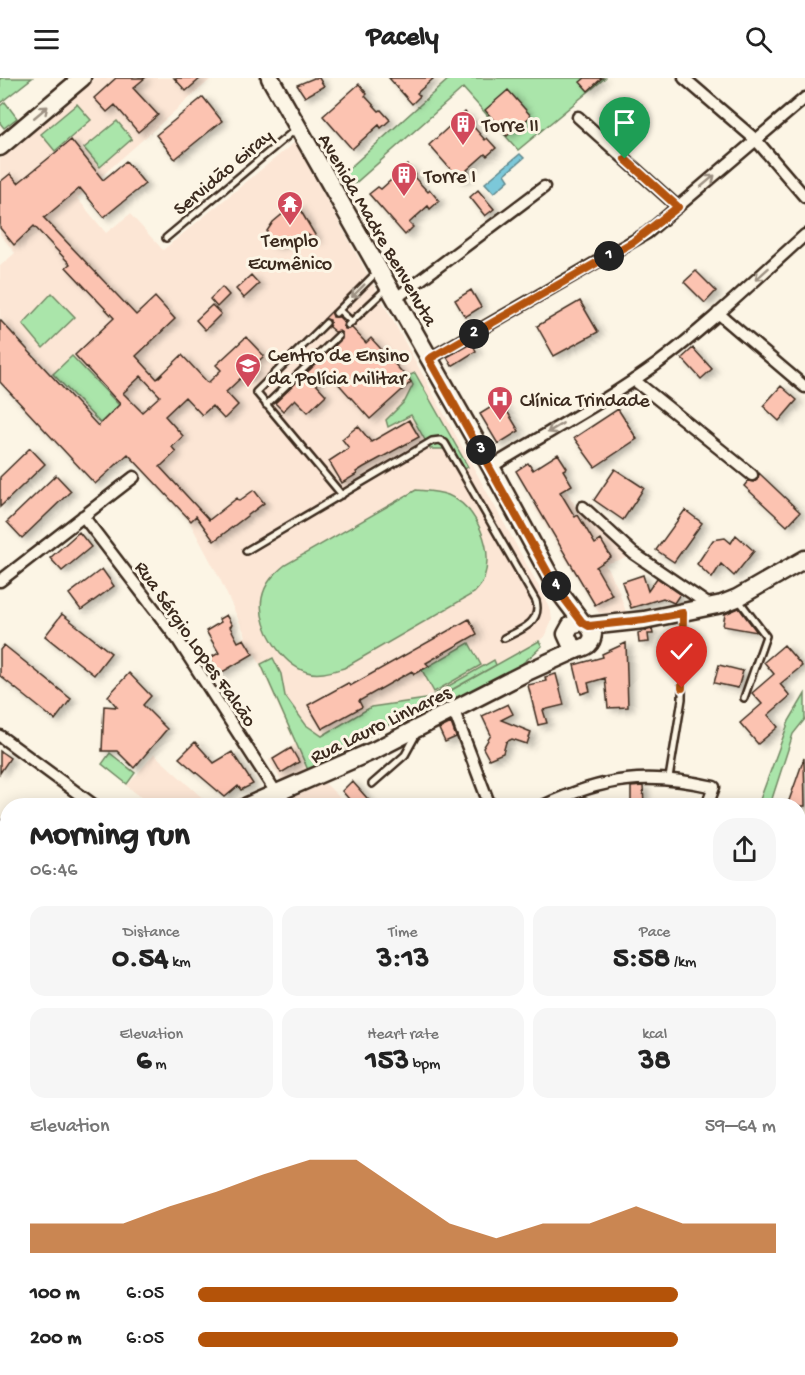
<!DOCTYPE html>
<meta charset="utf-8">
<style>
:root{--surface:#fff;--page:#f6f6f6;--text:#222;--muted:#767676;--accent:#b45309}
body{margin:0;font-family:"Gochi Hand",sans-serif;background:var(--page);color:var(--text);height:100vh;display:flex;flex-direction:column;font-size:22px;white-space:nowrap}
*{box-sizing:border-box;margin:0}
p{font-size:20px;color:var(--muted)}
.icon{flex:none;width:33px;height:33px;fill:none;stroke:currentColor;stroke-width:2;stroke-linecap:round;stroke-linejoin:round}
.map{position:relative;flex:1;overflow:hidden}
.panel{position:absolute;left:0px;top:720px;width:806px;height:578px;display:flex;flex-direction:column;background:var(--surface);border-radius:24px 24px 0 0;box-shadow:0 3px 15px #0003}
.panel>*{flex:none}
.pin{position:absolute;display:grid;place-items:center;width:51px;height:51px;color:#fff;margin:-62px -26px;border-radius:50% 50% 50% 0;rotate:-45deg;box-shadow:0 0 6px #0007}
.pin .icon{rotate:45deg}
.km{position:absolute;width:30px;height:30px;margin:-15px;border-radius:50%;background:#222;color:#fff;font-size:16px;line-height:30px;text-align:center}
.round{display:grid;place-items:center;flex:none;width:63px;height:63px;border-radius:24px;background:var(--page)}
.headline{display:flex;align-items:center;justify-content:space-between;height:102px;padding:0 30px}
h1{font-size:33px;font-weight:700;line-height:45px}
.stats{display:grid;grid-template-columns:repeat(3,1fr);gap:9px;height:102px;padding:6px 30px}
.stats div{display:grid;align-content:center;border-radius:15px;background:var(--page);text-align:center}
.stats b{font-size:30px;font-weight:700}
.stats small{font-size:16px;font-weight:400}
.stats p{font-size:16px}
.chart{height:168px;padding:12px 30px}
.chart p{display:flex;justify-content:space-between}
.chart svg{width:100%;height:108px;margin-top:6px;fill:var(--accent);opacity:.7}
ul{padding:0 30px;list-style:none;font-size:20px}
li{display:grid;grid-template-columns:96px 72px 1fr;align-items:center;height:45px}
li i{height:15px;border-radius:8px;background:var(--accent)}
header{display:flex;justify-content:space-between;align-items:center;height:78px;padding:0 30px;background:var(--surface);font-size:27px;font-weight:700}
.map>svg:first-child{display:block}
.built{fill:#fce6d5}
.green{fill:#aae5aa;stroke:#728864;stroke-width:1.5}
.water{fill:#7bc8d9;stroke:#61898e;stroke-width:1.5}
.building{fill:#fcc3b1;stroke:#3b2a1e;stroke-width:1.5;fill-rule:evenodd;filter:url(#shadow)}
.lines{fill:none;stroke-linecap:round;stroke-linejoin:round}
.service-casing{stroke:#3b2a1e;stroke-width:10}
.minor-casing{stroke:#3b2a1e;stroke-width:15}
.secondary-casing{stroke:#3b2a1e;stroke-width:21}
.service{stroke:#fcf5e5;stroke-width:5}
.minor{stroke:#fcf5e5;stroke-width:10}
.secondary{stroke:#fcf5e5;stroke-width:16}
.oneway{stroke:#9c9082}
.route-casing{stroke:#fff;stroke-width:12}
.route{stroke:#b45309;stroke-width:8}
.labels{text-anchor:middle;stroke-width:6;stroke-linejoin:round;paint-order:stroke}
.poi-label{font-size:20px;fill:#3b2a1e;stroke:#fcf5e5;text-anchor:start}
.street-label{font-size:20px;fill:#3b2a1e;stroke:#fcf5e5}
</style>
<header><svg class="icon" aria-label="menu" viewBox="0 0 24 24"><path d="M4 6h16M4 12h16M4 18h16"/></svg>Pacely<svg class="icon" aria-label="search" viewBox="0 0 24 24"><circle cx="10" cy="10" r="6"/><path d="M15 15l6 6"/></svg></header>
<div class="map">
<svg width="805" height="1297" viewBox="0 0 805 1297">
<defs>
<filter id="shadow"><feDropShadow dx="5" dy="3" stdDeviation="3" flood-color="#0004"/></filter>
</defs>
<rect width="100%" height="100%" fill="#fcf5e5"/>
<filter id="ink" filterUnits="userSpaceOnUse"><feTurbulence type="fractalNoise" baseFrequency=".0167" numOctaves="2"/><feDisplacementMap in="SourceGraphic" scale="12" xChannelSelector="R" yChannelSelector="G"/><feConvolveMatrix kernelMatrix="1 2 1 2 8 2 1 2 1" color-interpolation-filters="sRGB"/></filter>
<g filter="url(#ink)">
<path class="built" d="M95,0H212L77,120L106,155L130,136L163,172L295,64L544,518L551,535L552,542L546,557L539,563L308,693L282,703L269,682L295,666L255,576L215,598L205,582L246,558L219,499L189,443L0,240V188L15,175L0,156V81Z
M566,412L579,434L629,479L605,486L618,510L627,537L599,535L535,430Z
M154,676L210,727H136L142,720L127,708Z
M325,705L347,727H275Z
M0,826L8,829L7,893L0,899Z"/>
<path class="green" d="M0,0H32L0,25Z
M450,0H605L518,72L463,10L351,109L343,96Z
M5,24L17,40L4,50L0,45V28Z
M77,26L91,42L55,73L41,56Z
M117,43L132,61L100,89L84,70Z
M52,215L75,239L43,270L23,246Z
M72,278L119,327L100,345L53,296Z
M415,295L468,389L460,394L446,371H430L411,337L388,349L386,342L405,323L413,307L408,298Z
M416,412C427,413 437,413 448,417C477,429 494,470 484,500C483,506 478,511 474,515L344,590C333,593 319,598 307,594C281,586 257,547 262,520C265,505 274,496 285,487Z
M539,563L542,568C511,599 473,617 435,638L418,631Z
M469,565L481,587L434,614L422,592Z
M273,580L281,596L285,618L306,647L322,658L371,629L426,621L494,582L496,587L308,692L261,586Z
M805,616V641L793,656L770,727H758L789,643Z
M110,675L135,695L127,706L102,686Z
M805,954V1153L798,1173V970Z
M798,1174L805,1186V1293H799Z
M0,1184L7,1189V1249L0,1245Z
M58,1290H100L96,1297H58L56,1293Z"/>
<path class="water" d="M520,76L524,80L505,96L509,102L494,115L485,105Z"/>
<path class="building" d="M116,0H145L133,10L158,37L138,54L115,27L107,34L94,20Z
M174,0H201L186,13Z
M314,0H319L324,8L305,19L297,7Z
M389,0H434L417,15L420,18L412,26Z
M585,0H602L588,13L580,4Z
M359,6L367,16L365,18L379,33L381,32L390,42L381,50L379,47L352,71L323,38Z
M508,12L531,38L507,58L485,32Z
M203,19L222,43L175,81L156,57Z
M465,34L474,44L471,46L485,62L487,60L496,70L487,78L485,76L467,92L469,95L461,103L429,67Z
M71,62L103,102L126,83L145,106L104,139L80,110L44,140L136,237L155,219L175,241L136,278L157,301L182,277L208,305L221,292L216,287L246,259L264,278L253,288L257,293L248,302L244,297L226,314L238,327L224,341L212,328L202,337L185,319L165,338L183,358L172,369L176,374L160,389L209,442L237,420L239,423L254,412L264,425L214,463L196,438L191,443L128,376L95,406L0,304V242L98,348L120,326L75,277L114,240L66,189L70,186L34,148L14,167L0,150V104L10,96L18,105ZM141,298L160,318L142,334L123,315Z
M408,87L416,97L414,99L428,114L430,112L439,123L430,131L428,128L409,145L413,149L405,157L369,116L378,109L381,111Z
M478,112L494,131L485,138L470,119Z
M296,125L318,162L306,156L279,167L271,166L267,160V153L273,144Z
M696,193L716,213L705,225L684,204Z
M251,197L259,206L244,220L236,211Z
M222,209L229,217L217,229L210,221Z
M471,212L481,229L465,239L455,222Z
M580,223L598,254L554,278L537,248Z
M212,227L221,236L205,252L196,242Z
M332,233L333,239H339L344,244L343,248L345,251L352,250L366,265L371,260L411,304L370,341L326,292L314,304L326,317L308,334L295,321L283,333L275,325L342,261V255L339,253L335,254L329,249L330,242L324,241Z
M472,265L476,273L452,288L447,279Z
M693,270L712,291L701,301L682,280Z
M781,308L797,322L779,343L763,328Z
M501,323L519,353L498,366L480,336Z
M618,331L637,361L595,389L574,360Z
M409,342L419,359L364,389L356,394L357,396L342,405L329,383L349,370L342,361L358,348L371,364Z
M30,370L45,386L0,429V399Z
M558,376L567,390L563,392L572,407L560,414L575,439L578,437L595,466L601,462L611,479L596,489L612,517L595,527L516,393L528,385L533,392Z
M615,391L644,410L623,442L594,422Z
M759,395L800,434L787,448L744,408L748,403L754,404L757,402Z
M56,397L71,413L22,460L7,444Z
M685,432L702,445L674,484L656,472Z
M79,454L91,469L62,493L50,480Z
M736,457L754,473L734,498L721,486L712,500L697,486L713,462L725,460L731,465Z
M102,491L114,508L81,532L69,516Z
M643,497L648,513L657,500L680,516L674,525L663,520L631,530L622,504Z
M739,530L757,554L723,548L725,536Z
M62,536L111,575L94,597L45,558Z
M226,537L232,547L230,549L238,564L244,561L253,576L219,596L210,580L219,575L206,553L221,544L219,541Z
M469,541L477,556L426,585L429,588L414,596L412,593L359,623L362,629L322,651L308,627L348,605L350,608Z
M652,551L653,556H648L649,564L639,565L638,555Z
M626,565L628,629L608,630L605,600L588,605L590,613L581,616L574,587L603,579L602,576Z
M4,567L71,621L55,642L0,598V572Z
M784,567L802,588L780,606L790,618L768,637L778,649L758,666L740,645L762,626L752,615L774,596L764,584Z
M719,587L743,593L738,610L714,605Z
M129,595L151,618L143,627L167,651L134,690L117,673H102L104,628L117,629L108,618Z
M556,596L564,627L543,632L547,645L538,647L528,607L546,603L545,599Z
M508,626L513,636L501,642L531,654L527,666L512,661L506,664L503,675L489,681L483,670L491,657L482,638Z
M451,645L456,659L445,664L439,651Z
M195,664L214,685L232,674L253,706L241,712L238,708L225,719L179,680Z
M291,670L299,684L281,695L273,681Z
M0,673L10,680L0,695Z
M804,680L805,728H787L796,703Z
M352,703L374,728H355L342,713Z
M643,708L644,727L631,728V709Z"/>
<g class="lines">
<defs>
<path id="service" d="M166,160L296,51
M339,232L352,244
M336,235L378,193
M326,245L256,314L342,417
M348,247L386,211
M266,327L338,258
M246,473L432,363L440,362L445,365L536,523C542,545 520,552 504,560
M738,521L766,558L744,620
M669,700L682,621L683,535
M372,706L405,677L416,657
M0,993L8,1000"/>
<path id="minor" d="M684,0L756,62L805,119
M578,39L678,129
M395,221L544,109
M718,235L805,309
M429,281L647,155L805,20
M634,302L752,397
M491,389C546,355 605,324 657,286C709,247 757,200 805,157
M583,429L633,475L712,529
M83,438L178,562L277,716
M0,503L134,399
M454,633L490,728
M0,658L95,728
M543,728C604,699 648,694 714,709L707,728
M0,748L8,753
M798,855L805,857
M0,1061L8,1067
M0,1159L8,1165
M193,1290L204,1297
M355,1290L365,1297
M478,1290L488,1297
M108,1297L113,1290
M402,1297L407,1290
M509,1297L513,1290"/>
<path id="secondary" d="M270,0L491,389L557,511L582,544
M0,69L82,0
M589,548L644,542L722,526L737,520L805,481
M247,728L375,672L527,594L578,571C587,569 592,566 593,556L589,548L582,544L571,547L566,556L571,567L578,571
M0,918L8,913"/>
</defs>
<use href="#service" class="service-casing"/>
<use href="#minor" class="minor-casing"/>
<use href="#secondary" class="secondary-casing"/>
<use href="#service" class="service"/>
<use href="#minor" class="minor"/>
<use href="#secondary" class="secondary"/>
</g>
<defs><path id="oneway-shaft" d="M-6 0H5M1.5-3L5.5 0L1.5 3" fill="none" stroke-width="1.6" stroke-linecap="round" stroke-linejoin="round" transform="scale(1.5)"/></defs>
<g class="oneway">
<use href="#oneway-shaft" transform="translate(41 34) rotate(-40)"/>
<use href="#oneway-shaft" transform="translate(708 103) rotate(-40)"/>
<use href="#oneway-shaft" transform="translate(762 196) rotate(138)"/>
<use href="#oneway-shaft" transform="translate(358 213) rotate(135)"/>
<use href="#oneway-shaft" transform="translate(555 350) rotate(149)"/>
</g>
</g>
<g class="lines" filter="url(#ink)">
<defs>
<path id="route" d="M625,81L678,129L633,164L429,281L557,511L582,544L589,548L644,542L683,535L682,610"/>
</defs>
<use href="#route" class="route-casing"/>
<use href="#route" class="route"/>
</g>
<defs>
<symbol id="building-pin" viewBox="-11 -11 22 30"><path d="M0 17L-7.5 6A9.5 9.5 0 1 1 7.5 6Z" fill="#d1495b" stroke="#fcf5e5"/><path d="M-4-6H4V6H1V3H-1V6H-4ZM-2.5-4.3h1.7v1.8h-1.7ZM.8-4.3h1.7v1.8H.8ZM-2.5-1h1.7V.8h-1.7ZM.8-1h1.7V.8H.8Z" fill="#fff"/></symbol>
<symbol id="temple-pin" viewBox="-11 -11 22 30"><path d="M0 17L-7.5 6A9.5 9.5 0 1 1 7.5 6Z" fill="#d1495b" stroke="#fcf5e5"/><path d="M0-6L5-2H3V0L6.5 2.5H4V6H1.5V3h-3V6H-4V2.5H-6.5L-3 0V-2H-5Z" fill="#fff"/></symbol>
<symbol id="university-pin" viewBox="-11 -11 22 30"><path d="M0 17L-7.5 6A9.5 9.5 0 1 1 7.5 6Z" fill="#d1495b" stroke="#fcf5e5"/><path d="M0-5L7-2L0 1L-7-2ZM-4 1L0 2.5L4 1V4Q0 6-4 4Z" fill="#fff"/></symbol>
<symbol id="hospital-pin" viewBox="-11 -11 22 30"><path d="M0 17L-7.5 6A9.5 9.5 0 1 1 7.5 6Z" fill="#d1495b" stroke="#fcf5e5"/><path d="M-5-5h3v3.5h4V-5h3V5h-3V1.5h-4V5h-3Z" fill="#fff"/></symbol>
</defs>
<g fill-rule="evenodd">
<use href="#building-pin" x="448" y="31" width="30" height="40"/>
<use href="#building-pin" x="389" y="82" width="30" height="40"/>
<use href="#temple-pin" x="275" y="111" width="30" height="40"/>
<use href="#university-pin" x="233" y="273" width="30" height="40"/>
<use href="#hospital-pin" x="485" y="306" width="30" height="40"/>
</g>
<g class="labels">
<g class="poi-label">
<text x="482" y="53">Torre II</text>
<text x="424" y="104">Torre I</text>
<text x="290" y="168" text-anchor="middle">Templo<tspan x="290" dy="23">Ecumênico</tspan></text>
<text x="268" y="283">Centro de Ensino<tspan x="268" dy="23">da Polícia Militar</tspan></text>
<text x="520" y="328">Clínica Trindade</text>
</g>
<g class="street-label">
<text transform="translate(222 93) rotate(-40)" y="7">Servidão Giray</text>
<text transform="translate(379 151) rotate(60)" y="7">Avenida Madre Benvenuta</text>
<text transform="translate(197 565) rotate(55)" y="7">Rua Sérgio Lopes Falcão</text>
<text transform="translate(380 645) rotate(-26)" y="7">Rua Lauro Linhares</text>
</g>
</g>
</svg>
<div class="pin" style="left:625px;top:81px;background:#1e9e55"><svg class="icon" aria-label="arrive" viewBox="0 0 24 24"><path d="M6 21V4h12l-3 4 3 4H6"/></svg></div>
<div class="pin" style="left:682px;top:610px;background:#d93025"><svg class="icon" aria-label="check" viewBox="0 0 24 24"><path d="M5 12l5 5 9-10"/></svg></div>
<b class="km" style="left:609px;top:178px">1</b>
<b class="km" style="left:474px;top:256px">2</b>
<b class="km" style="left:481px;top:372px">3</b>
<b class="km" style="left:556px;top:508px">4</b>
<section class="panel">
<div class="headline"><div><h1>Morning run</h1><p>06:46</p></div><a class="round"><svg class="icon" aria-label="share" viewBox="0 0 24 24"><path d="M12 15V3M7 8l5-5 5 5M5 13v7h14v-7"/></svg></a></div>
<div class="stats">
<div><p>Distance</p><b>0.54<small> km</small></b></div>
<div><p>Time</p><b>3:13</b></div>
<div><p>Pace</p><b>5:58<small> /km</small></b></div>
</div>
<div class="stats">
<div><p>Elevation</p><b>6<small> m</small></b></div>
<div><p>Heart rate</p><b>153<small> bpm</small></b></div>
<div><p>kcal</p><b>38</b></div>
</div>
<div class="chart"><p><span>Elevation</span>59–64 m</p>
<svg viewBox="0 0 160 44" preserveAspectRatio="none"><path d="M0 44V32L10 32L20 32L30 25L40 19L50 12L60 6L70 6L80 19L90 32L100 38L110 32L120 32L130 25L140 32L150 32L160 32V44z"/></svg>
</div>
<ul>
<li><b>100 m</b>6:05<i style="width:83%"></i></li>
<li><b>200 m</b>6:05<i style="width:83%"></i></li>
</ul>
</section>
</div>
